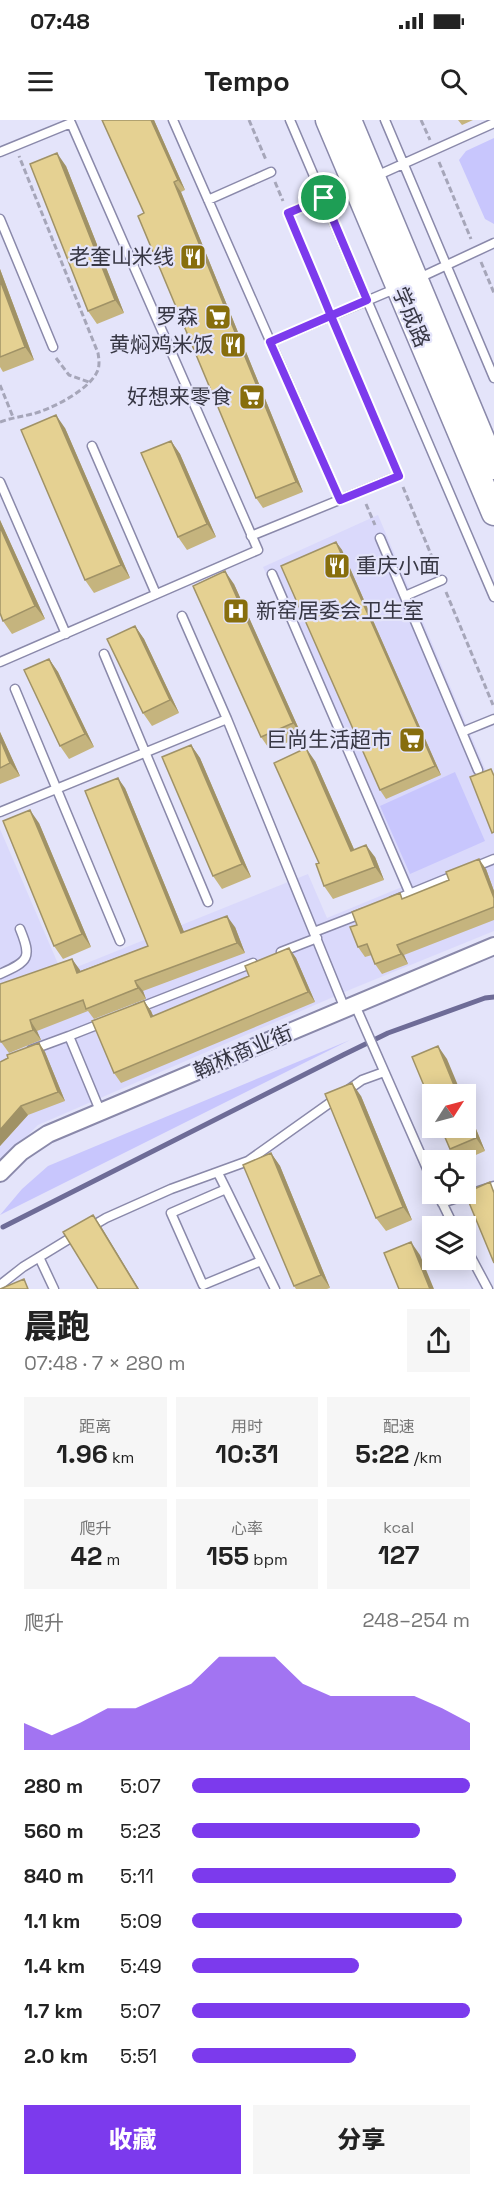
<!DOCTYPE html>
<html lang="zh">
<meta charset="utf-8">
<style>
:root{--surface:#fff;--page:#f6f6f6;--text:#222;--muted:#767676;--accent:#7c3aed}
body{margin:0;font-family:"Space Grotesk","Noto Sans SC",sans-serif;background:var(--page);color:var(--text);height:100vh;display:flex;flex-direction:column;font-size:22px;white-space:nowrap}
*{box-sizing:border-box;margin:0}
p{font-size:20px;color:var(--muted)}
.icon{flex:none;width:33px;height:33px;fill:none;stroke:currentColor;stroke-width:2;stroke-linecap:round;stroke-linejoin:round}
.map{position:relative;height:1169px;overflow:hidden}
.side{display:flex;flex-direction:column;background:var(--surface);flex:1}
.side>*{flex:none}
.needle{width:39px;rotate:54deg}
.fabs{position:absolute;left:422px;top:964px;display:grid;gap:12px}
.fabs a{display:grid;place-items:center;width:54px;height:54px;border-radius:0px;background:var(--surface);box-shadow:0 3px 15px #0003;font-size:30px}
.pin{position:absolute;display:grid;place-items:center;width:51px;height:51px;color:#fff;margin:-26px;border:3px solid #fff;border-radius:50%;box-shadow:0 2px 6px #0007}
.round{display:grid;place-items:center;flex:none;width:63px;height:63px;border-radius:0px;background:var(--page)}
.headline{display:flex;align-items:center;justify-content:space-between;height:102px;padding:0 24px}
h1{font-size:33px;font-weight:800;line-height:45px}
.stats{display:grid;grid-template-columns:repeat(3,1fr);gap:9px;height:102px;padding:6px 24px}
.stats div{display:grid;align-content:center;border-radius:0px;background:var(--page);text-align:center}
.stats b{font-size:26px;font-weight:800}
.stats small{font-size:16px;font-weight:400}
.stats p{font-size:16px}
.chart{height:168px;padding:12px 24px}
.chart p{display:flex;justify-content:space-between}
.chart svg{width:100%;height:108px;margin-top:6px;fill:var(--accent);opacity:.7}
.button{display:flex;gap:12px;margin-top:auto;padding:12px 24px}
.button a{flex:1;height:69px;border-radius:0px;background:var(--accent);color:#fff;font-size:24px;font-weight:800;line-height:69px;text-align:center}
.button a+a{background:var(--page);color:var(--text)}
ul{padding:0 24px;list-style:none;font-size:20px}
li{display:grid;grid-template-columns:96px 72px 1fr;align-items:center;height:45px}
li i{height:15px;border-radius:8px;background:var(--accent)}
.status{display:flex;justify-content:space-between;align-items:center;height:42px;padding:0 30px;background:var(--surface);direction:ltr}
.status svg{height:16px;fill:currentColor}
header{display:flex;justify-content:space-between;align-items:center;height:78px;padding:0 24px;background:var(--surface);font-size:27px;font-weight:800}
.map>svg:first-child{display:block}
.built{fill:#dad9fb}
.green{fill:#c8c6fd}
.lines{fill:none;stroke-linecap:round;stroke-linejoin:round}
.stream{stroke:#6e6c97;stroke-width:5}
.service-casing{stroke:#8a89aa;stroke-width:11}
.minor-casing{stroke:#8a89aa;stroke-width:20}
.secondary-casing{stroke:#8a89aa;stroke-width:27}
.path{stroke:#a6a6b9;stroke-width:3;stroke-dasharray:6 3;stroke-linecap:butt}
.service{stroke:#fff;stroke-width:8}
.minor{stroke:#fff;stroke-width:16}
.secondary{stroke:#fff;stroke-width:24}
.wall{fill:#c5b47e}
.shaded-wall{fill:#a09266}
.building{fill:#e5d192;stroke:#a09266;stroke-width:1.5}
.route-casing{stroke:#fff;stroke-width:12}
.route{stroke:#7c3aed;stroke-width:8}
.labels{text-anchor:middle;stroke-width:4.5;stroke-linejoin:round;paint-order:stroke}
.poi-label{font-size:21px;fill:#373744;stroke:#e4e4fa;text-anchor:end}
.street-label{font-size:21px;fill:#373744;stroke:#e4e4fa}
</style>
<div class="status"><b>07:48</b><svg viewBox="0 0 49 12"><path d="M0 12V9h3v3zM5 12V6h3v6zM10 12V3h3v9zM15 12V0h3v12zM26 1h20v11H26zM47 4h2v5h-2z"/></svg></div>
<header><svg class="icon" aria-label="menu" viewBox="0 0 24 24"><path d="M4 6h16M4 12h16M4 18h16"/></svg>Tempo<svg class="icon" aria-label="search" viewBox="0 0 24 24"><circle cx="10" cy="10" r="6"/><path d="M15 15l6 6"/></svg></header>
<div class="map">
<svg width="494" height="1169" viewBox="0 0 494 1169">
<rect width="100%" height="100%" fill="#e4e4fa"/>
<path class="built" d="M378,395L494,670V811L354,868L38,1005L0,1043V709L62,853L308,754L327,798L402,767L263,447Z"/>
<path class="green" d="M494,18V104L485,99L459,40L466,31Z
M455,652L485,721L410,754L380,686Z
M350,920L0,1095L22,1069L48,1046Z"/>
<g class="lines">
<path class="stream" d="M3,1107L343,935L388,913L485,878L494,877"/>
<defs>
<path id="service" d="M173,0L340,380
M290,0L494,477
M385,0L494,258
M0,32L71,3L258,430L0,542
M374,57L494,3
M208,80L271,52
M288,93L354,65
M0,99L53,227
M417,159L494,123
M270,222L397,168
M92,326L156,474
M0,362L66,514
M251,416L398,356
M380,418L478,650
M272,454L410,774
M405,476L442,460
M182,496L227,599L345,889
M104,534L208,782
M15,569L120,821
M462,612L494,599
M0,692L227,599
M472,748L494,739
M392,781L458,754
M314,812L363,793
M281,832L317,818
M0,854C29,841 32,838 20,809
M355,885L432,1060
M136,889L253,843
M69,916L102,903
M31,930L69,916L101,993
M218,1053L226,1069
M438,1074L454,1107
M442,1083L494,1066
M89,1108L106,1098L171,1069L248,1041L362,960L384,952
M465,1126L488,1169
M39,1137L54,1169
M261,1141L203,1165L171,1093L226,1069L275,1169
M0,1165L23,1147L77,1114"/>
<path id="minor" d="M0,1053L21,1032L48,1014L494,826"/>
<path id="secondary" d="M328,0L494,393
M349,0L494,347"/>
</defs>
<use href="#service" class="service-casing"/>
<use href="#minor" class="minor-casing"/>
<use href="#secondary" class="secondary-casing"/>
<path class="path" d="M249,0L266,40
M421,0L430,20
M439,42L471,119
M275,62L283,81
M293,104L326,184
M481,142L494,173
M336,206L394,344
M56,238L69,255L89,262
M0,265L13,297
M0,302C11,298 20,297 32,294C50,290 89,270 97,252C100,247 99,239 98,233L19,36
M403,367L437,449
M366,384L375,405
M446,472L493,585"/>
<use href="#service" class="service"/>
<use href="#minor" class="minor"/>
<use href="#secondary" class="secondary"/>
</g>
<path class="wall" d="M154,0L185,70L181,72L303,372L263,388L256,378L144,93Z
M458,0H473L462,5Z
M66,46L124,193L97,204L88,191Z
M0,149L34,240L3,252L0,247Z
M65,308L130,458L94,473L85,460Z
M171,321L180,334L216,417L187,430L178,417Z
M0,400L45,499L12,514L3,501Z
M336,422L342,430L441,655L386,679L380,670Z
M234,464L302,616L270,630L261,617Z
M135,506L144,519L179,593L152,606L143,593Z
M49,539L58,552L94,627L69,639L60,626Z
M0,612L20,656L0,664Z
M191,625L200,638L251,757L222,769L213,756Z
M315,641L354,729L375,737L384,760L333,779L324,766L319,743Z
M125,668L184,812L235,807L245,833L143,871L146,879L94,899L88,891L37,911L41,920L9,933L1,922L72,839L80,851L148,826Z
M39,703L91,827L63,839L54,826Z
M486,749L494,771V800L404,835L408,844L382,854L375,844L372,835L365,837L358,827L357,805L403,778Z
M289,828L296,838L315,882L121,963L114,953L144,881L151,891L153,896L249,856Z
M39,923L45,932L65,981L28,995L0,1026L8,938Z
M361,976L412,1100L386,1111L376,1098Z
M465,982L485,1031L462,1041H458L450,1029Z
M271,1033L280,1046L330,1168L327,1169H296L294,1166Z"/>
<path class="shaded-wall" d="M151,0H154L185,70L178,60Z
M57,33L66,46L124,193L115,180Z
M174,62L181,72L303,372L296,362Z
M0,149L34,240L25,227L0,160Z
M56,295L65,308L130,458L121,445Z
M171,321L180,334L216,417L207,404Z
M0,400L45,499L35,486L0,407Z
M336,422L342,430L441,655L435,646Z
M225,451L234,464L302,616L293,603Z
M135,506L144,519L179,593L170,580Z
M49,539L58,552L94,627L85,614Z
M0,612L20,656L10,643L0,619Z
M191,625L200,638L251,757L242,744Z
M306,628L315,641L360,743L351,731Z
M118,658L125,668L189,824L181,813Z
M30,690L39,703L91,827L82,814Z
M366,725L375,737L384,760L375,747Z
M479,739L486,749L494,771V778Z
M227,796L235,807L245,833L237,823Z
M397,825L404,835L408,844L401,834Z
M289,828L296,838L315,882L308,872Z
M72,839L80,850L84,863L77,853Z
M135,861L143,871L146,879L138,868Z
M144,881L151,891L158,907L151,897Z
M30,900L37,911L41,920L33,910Z
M39,923L45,932L65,981L58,972Z
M438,926L447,939L462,975H458Z
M352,963L361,976L412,1100L403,1087Z
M465,982L485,1031L476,1018L465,991Z
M21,986L28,995L0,1026V1010Z
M271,1033L280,1046L330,1168L321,1155Z
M93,1095L102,1108L139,1169H138Z
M411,1122L420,1135L434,1169H430Z"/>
<path class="building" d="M102,0H151L178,60L174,62L296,362L256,378L138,96L144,93Z
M57,33L115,180L88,191L30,44Z
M0,160L25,227L0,237Z
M56,295L121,445L85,460L21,310Z
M171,321L207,404L178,417L141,333Z
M0,407L35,486L3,501L0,493Z
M336,422L435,646L380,670L281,446Z
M225,451L293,603L261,617L193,466Z
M135,506L170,580L143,593L107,519Z
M49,539L85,614L60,626L24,550Z
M0,619L10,643L0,648Z
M191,625L242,744L213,756L162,637Z
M306,628L351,731L366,725L375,747L324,766L316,744L319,743L274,643Z
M491,649L494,656V712L492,713L470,657Z
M118,658L181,813L227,796L237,823L135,861L138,868L86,889L83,880L30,900L33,910L1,922L0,919V864L72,839L77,853L148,826L85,671Z
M30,690L82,814L54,826L3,701Z
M479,739L494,778V787L397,825L401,834L375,844L367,824L358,827L350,807L357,805L352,792L400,773L402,779L449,760L446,752Z
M289,828L308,872L114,953L92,901L144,881L151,897L249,856L245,846Z
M39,923L58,972L21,986L0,1010V942L8,938L7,935Z
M438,926L458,975H432V985L412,937Z
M352,963L403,1087L376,1098L325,974Z
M465,991L476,1018L450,1029L441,1008H465Z
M271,1033L321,1155L294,1166L243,1045Z
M490,1062L494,1073V1143L465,1073Z
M93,1095L138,1169H98L63,1112Z
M411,1122L430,1169H399L384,1133Z
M24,1159L28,1169H0Z"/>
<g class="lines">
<defs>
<path id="route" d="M324,78L288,93C302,127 317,161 331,196L399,356L340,380L270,222L367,180L324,78"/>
</defs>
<use href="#route" class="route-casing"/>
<use href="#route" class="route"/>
</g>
<defs>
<symbol id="restaurant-square" viewBox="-11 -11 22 22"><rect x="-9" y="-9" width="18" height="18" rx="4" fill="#876e0d" stroke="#e4e4fa"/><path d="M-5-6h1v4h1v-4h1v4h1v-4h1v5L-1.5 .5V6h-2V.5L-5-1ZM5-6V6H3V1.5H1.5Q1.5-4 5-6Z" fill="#fff"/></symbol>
<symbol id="supermarket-square" viewBox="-11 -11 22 22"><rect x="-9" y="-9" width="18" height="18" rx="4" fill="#876e0d" stroke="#e4e4fa"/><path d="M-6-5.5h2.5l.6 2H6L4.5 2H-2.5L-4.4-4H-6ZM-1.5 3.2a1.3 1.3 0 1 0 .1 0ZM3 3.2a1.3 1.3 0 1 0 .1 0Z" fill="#fff"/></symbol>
<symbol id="hospital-square" viewBox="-11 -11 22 22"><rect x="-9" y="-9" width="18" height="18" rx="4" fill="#876e0d" stroke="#e4e4fa"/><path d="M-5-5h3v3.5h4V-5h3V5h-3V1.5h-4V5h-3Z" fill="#fff"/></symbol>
</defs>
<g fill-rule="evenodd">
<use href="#restaurant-square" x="178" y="122" width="30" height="30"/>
<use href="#supermarket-square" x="203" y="182" width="30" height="30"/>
<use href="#restaurant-square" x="218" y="210" width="30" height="30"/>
<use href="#supermarket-square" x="237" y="262" width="30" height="30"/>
<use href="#restaurant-square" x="322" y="431" width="30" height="30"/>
<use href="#hospital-square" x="221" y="476" width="30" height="30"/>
<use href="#supermarket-square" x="397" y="605" width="30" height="30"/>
</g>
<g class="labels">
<g class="poi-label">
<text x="174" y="144">老奎山米线</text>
<text x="198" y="204">罗森</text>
<text x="214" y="232">黄焖鸡米饭</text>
<text x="232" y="284">好想来零食</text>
<text x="356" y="453" text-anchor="start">重庆小面</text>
<text x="256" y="498" text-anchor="start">新窑居委会卫生室</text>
<text x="392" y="627">巨尚生活超市</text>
</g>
<g class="street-label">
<text transform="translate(411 197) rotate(67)" y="7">学成路</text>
<text transform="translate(243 932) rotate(-23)" y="7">翰林商业街</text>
</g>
</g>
</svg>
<div class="fabs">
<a><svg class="needle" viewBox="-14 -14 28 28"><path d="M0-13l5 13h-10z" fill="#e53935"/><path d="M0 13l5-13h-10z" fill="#767676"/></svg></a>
<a><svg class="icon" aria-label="locate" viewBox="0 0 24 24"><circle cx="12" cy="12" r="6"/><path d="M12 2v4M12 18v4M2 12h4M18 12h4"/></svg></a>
<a><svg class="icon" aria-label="layers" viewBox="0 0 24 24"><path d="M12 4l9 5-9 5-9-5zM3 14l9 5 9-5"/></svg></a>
</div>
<div class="pin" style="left:324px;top:78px;background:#1e9e55"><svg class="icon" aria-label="arrive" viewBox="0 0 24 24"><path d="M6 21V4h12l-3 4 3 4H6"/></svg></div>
</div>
<section class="side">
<div class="headline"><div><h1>晨跑</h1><p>07:48 · 7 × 280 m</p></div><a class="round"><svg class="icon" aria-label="share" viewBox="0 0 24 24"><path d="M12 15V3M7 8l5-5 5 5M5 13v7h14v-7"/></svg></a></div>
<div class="stats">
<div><p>距离</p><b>1.96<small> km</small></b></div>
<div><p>用时</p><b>10:31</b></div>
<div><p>配速</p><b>5:22<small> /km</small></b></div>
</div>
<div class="stats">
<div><p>爬升</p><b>42<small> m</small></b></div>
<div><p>心率</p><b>155<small> bpm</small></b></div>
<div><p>kcal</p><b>127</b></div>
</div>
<div class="chart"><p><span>爬升</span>248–254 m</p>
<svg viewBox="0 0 160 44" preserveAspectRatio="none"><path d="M0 44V33L10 38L20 33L30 27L40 27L50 22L60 17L70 6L80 6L90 6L100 17L110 22L120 22L130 22L140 22L150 27L160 33V44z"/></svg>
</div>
<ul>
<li><b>280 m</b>5:07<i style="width:100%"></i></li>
<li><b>560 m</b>5:23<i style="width:82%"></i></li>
<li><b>840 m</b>5:11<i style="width:95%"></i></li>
<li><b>1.1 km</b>5:09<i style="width:97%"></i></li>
<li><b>1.4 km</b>5:49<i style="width:60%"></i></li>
<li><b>1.7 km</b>5:07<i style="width:100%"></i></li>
<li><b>2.0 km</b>5:51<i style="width:59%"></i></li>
</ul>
<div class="button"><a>收藏</a><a>分享</a></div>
</section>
